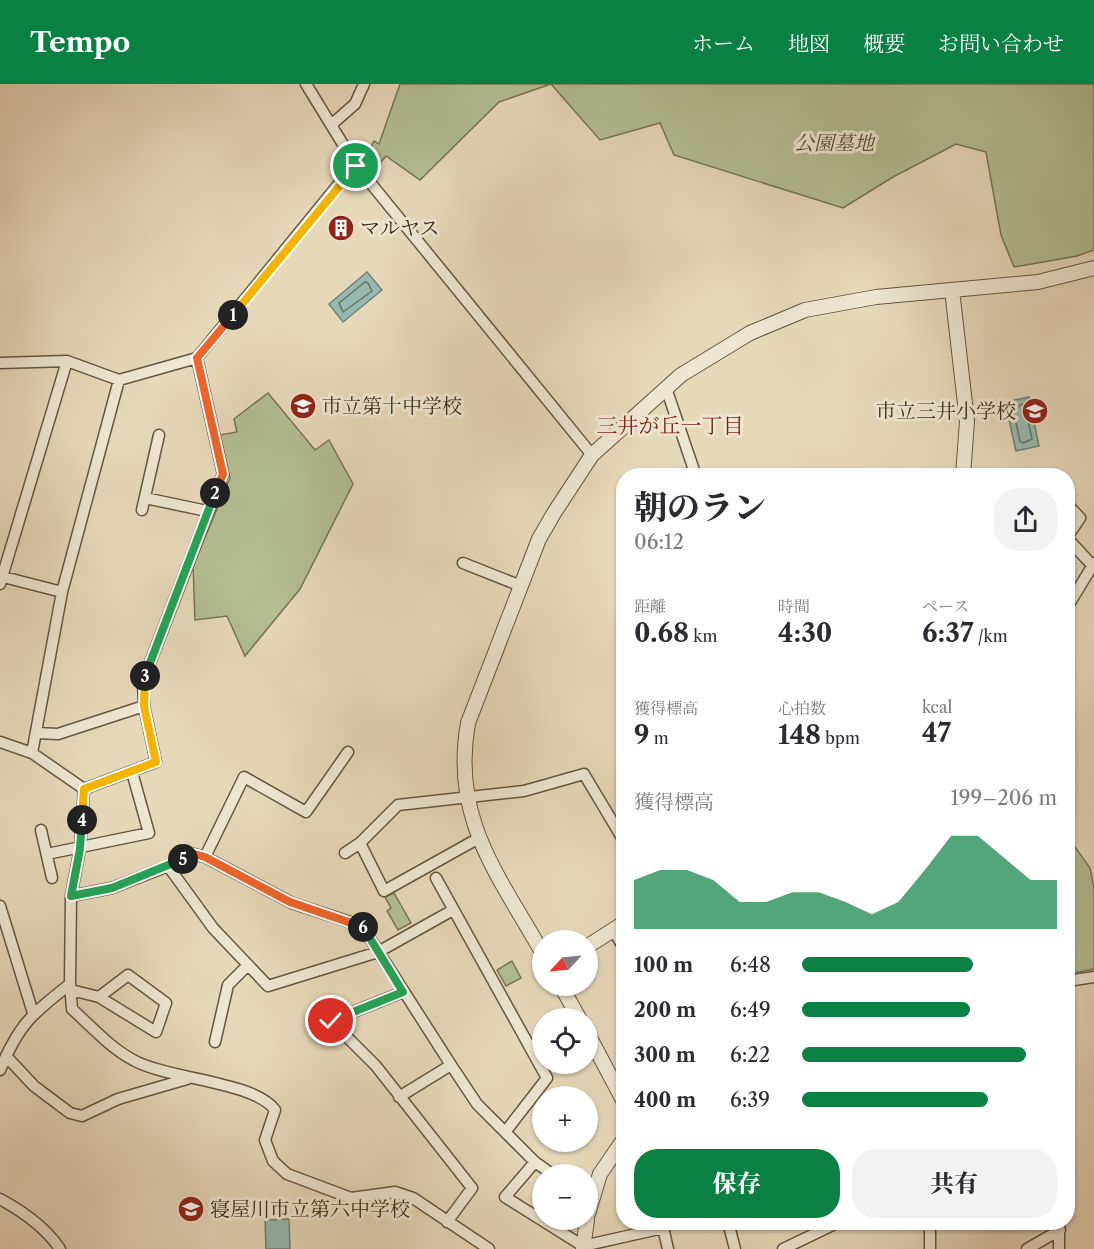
<!DOCTYPE html>
<html lang="ja">
<meta charset="utf-8">
<style>
:root{--surface:#fff;--page:#f2f2f3;--text:#2b2b33;--muted:#7c7c81;--accent:#0b8043}
body{margin:0;font-family:"Libre Caslon Text","Noto Serif JP",serif;background:var(--page);color:var(--text);height:100vh;display:flex;flex-direction:column;font-size:22px;white-space:nowrap}
*{box-sizing:border-box;margin:0}
p{font-size:20px;color:var(--muted)}
.icon{flex:none;width:33px;height:33px;fill:none;stroke:currentColor;stroke-width:2;stroke-linecap:round;stroke-linejoin:round}
.map{position:relative;flex:1;overflow:hidden}
.panel{position:absolute;left:616px;top:384px;width:459px;height:762px;display:flex;flex-direction:column;background:var(--surface);border-radius:24px;box-shadow:0 2px 4px #0004}
.panel>*{flex:none}
.needle{width:39px;rotate:244deg}
.controls{position:absolute;left:532px;top:846px;display:grid;gap:12px}
.controls a{display:grid;place-items:center;width:66px;height:66px;border-radius:50%;background:var(--surface);box-shadow:0 2px 4px #0004;font-size:30px}
.pin{position:absolute;display:grid;place-items:center;width:51px;height:51px;color:#fff;margin:-26px;border:3px solid #fff;border-radius:50%;box-shadow:0 2px 6px #0007}
.km{position:absolute;width:30px;height:30px;margin:-15px;border-radius:50%;background:#222;color:#fff;font-size:16px;line-height:30px;text-align:center}
.round{display:grid;place-items:center;flex:none;width:63px;height:63px;border-radius:24px;background:var(--page)}
.head{display:flex;align-items:center;justify-content:space-between;height:102px;padding:0 18px}
h1{font-size:33px;font-weight:800;line-height:45px}
.figures{display:grid;grid-template-columns:repeat(3,1fr);gap:9px;height:102px;padding:6px 18px}
.figures div{display:grid;align-content:center}
.figures b{font-size:26px;font-weight:800}
.figures small{font-size:16px;font-weight:400}
.figures p{font-size:16px}
.chart{height:168px;padding:12px 18px}
.chart p{display:flex;justify-content:space-between}
.chart svg{width:100%;height:108px;margin-top:6px;fill:var(--accent);opacity:.7}
.action{display:flex;gap:12px;margin-top:auto;padding:12px 18px}
.action a{flex:1;height:69px;border-radius:24px;background:var(--accent);color:#fff;font-size:24px;font-weight:800;line-height:69px;text-align:center}
.action a+a{background:var(--page);color:var(--text)}
ul{padding:0 18px;list-style:none;font-size:20px}
li{display:grid;grid-template-columns:96px 72px 1fr;align-items:center;height:45px}
li i{height:15px;border-radius:8px;background:var(--accent)}
header{display:flex;align-items:center;gap:36px;box-sizing:border-box;height:84px;padding:0 30px;background:var(--accent);color:#fff}
header strong{font-size:28px}
nav{display:flex;gap:33px;margin-inline-start:auto;font-size:21px}
.map>svg:first-child{display:block}
.green{fill:#b3bf92;stroke:#787556;stroke-width:1.5}
.water{fill:#97bab0;stroke:#738174;stroke-width:1.5}
.lines{fill:none;stroke-linecap:round;stroke-linejoin:round}
.shore{stroke:#6a7264;stroke-width:1.5}
.minor-casing{stroke:#675641;stroke-width:13}
.tertiary-casing{stroke:#675641;stroke-width:16}
.minor{stroke:#efe6d2;stroke-width:10}
.tertiary{stroke:#efe6d2;stroke-width:14}
.split-1-casing{stroke:#fff;stroke-width:12}
.split-2-casing{stroke:#fff;stroke-width:12}
.split-3-casing{stroke:#fff;stroke-width:12}
.split-4-casing{stroke:#fff;stroke-width:12}
.split-5-casing{stroke:#fff;stroke-width:12}
.split-6-casing{stroke:#fff;stroke-width:12}
.split-7-casing{stroke:#fff;stroke-width:12}
.split-1{stroke:#f5b400;stroke-width:8}
.split-2{stroke:#f0652b;stroke-width:8}
.split-3{stroke:#22a559;stroke-width:8}
.split-4{stroke:#f5b400;stroke-width:8}
.split-5{stroke:#22a559;stroke-width:8}
.split-6{stroke:#f0652b;stroke-width:8}
.split-7{stroke:#22a559;stroke-width:8}
.labels{text-anchor:middle;stroke-width:6;stroke-linejoin:round;paint-order:stroke}
.park-label{font-size:20px;font-style:italic;fill:#544931;stroke:#efe6d2}
.poi-label{font-size:20px;fill:#3c2b19;stroke:#efe6d2;text-anchor:start}
.neighbourhood-label{font-size:21px;fill:#7a1f14;stroke:#efe6d2}
</style>
<header>
<strong>Tempo</strong>
<nav><a>ホーム</a><a>地図</a><a>概要</a><a>お問い合わせ</a></nav>
</header>
<div class="map">
<svg width="1094" height="1165" viewBox="0 0 1094 1165">
<rect width="100%" height="100%" fill="#e7d8ba"/>
<filter id="stains"><feTurbulence type="fractalNoise" baseFrequency=".00333" numOctaves="4"/><feColorMatrix values="0 0 0 0 .2 0 0 0 0 .09 0 0 0 0 .02 0 0 0 .5 -.17"/></filter>
<radialGradient id="worn" r=".72"><stop offset=".6" stop-color="#630" stop-opacity="0"/><stop offset="1" stop-color="#630" stop-opacity=".3"/></radialGradient>
<path class="green" d="M400,0H1094V166L1077,172L1014,183L1001,151L986,68L956,60L893,93L843,124L674,71L660,39L600,56L551,0L499,18L420,96L386,72L373,88L365,74L374,57L379,60Z
M268,309L315,366L329,356L353,400L300,505L245,572L227,532L195,536L193,482L230,394L220,351L237,348L234,335Z
M1073,760L1090,784L1094,804V885L1068,890V761Z
M394,809L411,839L398,846L387,827L391,824L385,813Z
M512,877L521,894L506,902L497,886Z"/>
<path class="water" d="M367,188L382,206L343,238L329,220Z
M1029,313L1039,362L1016,367L1005,318Z
M289,1135L290,1165H266L265,1136Z"/>
<g class="lines">
<path class="shore" d="M365,198L368,199L372,207L343,228L339,219Z
M1022,320L1025,322L1032,355L1023,359L1020,357L1013,325Z"/>
<defs>
<path id="minor" d="M306,0L355,80L592,371
M331,41L355,20L364,0
M0,279L67,277L119,296L197,274L355,80
M666,304L696,392
M145,414L207,427
M1068,421L1080,434L1068,452
M142,426L159,351
M1068,455L1092,481
M463,479L521,502
M0,492L62,508
M0,500L67,277
M1068,522L1094,479
M36,649L58,650L144,622
M0,658L32,669L84,705
M348,668L306,728L244,693L205,773L194,770L168,782L213,844L268,902L378,868L453,826
M32,669L62,508L119,296
M84,705L156,678L144,622L143,597L223,390L197,274
M41,746L52,794
M360,759L384,807L479,754
M345,769L360,759L398,721L524,707L584,690L624,757
M47,770L149,749L132,688
M205,773L292,819L362,842L451,981L399,1013
M436,794L547,994L506,1047
M71,812L112,804L168,782
M0,822L33,929
M613,846L624,864
M1068,897L1094,893
M70,900L72,925C92,943 112,966 137,978C171,995 255,998 275,1026L265,1056L273,1077L287,1090L351,1114L395,1108L413,1114L489,1165
M71,906L99,913L128,891L166,919L156,948L99,913
M403,908L331,937L376,982L472,1104L447,1138
M215,958L228,901L248,881
M6,972L34,1002L70,1029L82,1032L118,1015L187,995
M451,981L477,1020L535,1078L552,1090
M0,986C19,940 32,930 70,900L71,812L80,765L84,705
M535,1078L505,1113L583,1162L663,1144
M0,1115C22,1127 46,1144 60,1165
M728,1138L735,1165
M930,1138V1165
M662,1139L668,1165
M783,1165L839,1138
M1027,1165L1060,1146
M1059,1165V1138"/>
<path id="tertiary" d="M952,206L967,337L963,392
M588,862L624,839
M543,870C498,790 451,735 468,639L539,455L554,429L592,371L681,291L750,249L805,226L876,213L1038,198L1094,184
M561,902L579,934
M588,950L624,1018
M588,1130L600,1090L624,1055
M583,1165L587,1136"/>
</defs>
<use href="#minor" class="minor-casing"/>
<use href="#tertiary" class="tertiary-casing"/>
<use href="#minor" class="minor"/>
<use href="#tertiary" class="tertiary"/>
</g>
<g class="lines">
<defs>
<path id="split-1" d="M233,231L356,82"/>
<path id="split-2" d="M215,409L223,390L197,274L233,231"/>
<path id="split-3" d="M145,592L215,409"/>
<path id="split-4" d="M82,736L84,705L156,678L144,622L145,592"/>
<path id="split-5" d="M82,736L80,765L71,812L112,804L183,775"/>
<path id="split-6" d="M183,775L194,770L205,773L290,818L363,843"/>
<path id="split-7" d="M331,937L403,908L363,843"/>
</defs>
<use href="#split-1" class="split-1-casing"/>
<use href="#split-2" class="split-2-casing"/>
<use href="#split-3" class="split-3-casing"/>
<use href="#split-4" class="split-4-casing"/>
<use href="#split-5" class="split-5-casing"/>
<use href="#split-6" class="split-6-casing"/>
<use href="#split-7" class="split-7-casing"/>
<use href="#split-1" class="split-1"/>
<use href="#split-2" class="split-2"/>
<use href="#split-3" class="split-3"/>
<use href="#split-4" class="split-4"/>
<use href="#split-5" class="split-5"/>
<use href="#split-6" class="split-6"/>
<use href="#split-7" class="split-7"/>
</g>
<defs>
<symbol id="building-disc" viewBox="-11 -11 22 22"><circle r="9.5" fill="#8f2418" stroke="#efe6d2"/><path d="M-4-6H4V6H1V3H-1V6H-4ZM-2.5-4.3h1.7v1.8h-1.7ZM.8-4.3h1.7v1.8H.8ZM-2.5-1h1.7V.8h-1.7ZM.8-1h1.7V.8H.8Z" fill="#fff"/></symbol>
<symbol id="school-disc" viewBox="-11 -11 22 22"><circle r="9.5" fill="#8f2418" stroke="#efe6d2"/><path d="M0-5L7-2L0 1L-7-2ZM-4 1L0 2.5L4 1V4Q0 6-4 4Z" fill="#fff"/></symbol>
</defs>
<g fill-rule="evenodd">
<use href="#building-disc" x="326" y="129" width="30" height="30"/>
<use href="#school-disc" x="288" y="307" width="30" height="30"/>
<use href="#school-disc" x="1020" y="312" width="30" height="30"/>
<use href="#school-disc" x="176" y="1110" width="30" height="30"/>
</g>
<g class="labels">
<g class="park-label">
<text x="834" y="66">公園墓地</text>
</g>
<g class="poi-label">
<text x="360" y="151">マルヤス</text>
<text x="322" y="329">市立第十中学校</text>
<text x="1016" y="334" text-anchor="end">市立三井小学校</text>
<text x="210" y="1132">寝屋川市立第六中学校</text>
</g>
<g class="neighbourhood-label">
<text x="670" y="349">三井が丘一丁目</text>
</g>
</g>
<rect width="100%" height="100%" filter="url(#stains)"/>
<rect width="100%" height="100%" fill="url(#worn)"/>
</svg>
<div class="controls">
<a><svg class="needle" viewBox="-14 -14 28 28"><path d="M0-13l5 13h-10z" fill="#e53935"/><path d="M0 13l5-13h-10z" fill="#7c7c81"/></svg></a>
<a><svg class="icon" aria-label="locate" viewBox="0 0 24 24"><circle cx="12" cy="12" r="6"/><path d="M12 2v4M12 18v4M2 12h4M18 12h4"/></svg></a>
<a>+</a>
<a>−</a>
</div>
<div class="pin" style="left:356px;top:82px;background:#1e9e55"><svg class="icon" aria-label="arrive" viewBox="0 0 24 24"><path d="M6 21V4h12l-3 4 3 4H6"/></svg></div>
<div class="pin" style="left:331px;top:937px;background:#d93025"><svg class="icon" aria-label="check" viewBox="0 0 24 24"><path d="M5 12l5 5 9-10"/></svg></div>
<b class="km" style="left:233px;top:231px">1</b>
<b class="km" style="left:215px;top:409px">2</b>
<b class="km" style="left:145px;top:592px">3</b>
<b class="km" style="left:82px;top:736px">4</b>
<b class="km" style="left:183px;top:775px">5</b>
<b class="km" style="left:363px;top:843px">6</b>
<section class="panel">
<div class="head"><div><h1>朝のラン</h1><p>06:12</p></div><a class="round"><svg class="icon" aria-label="share" viewBox="0 0 24 24"><path d="M12 15V3M7 8l5-5 5 5M5 13v7h14v-7"/></svg></a></div>
<div class="figures">
<div><p>距離</p><b>0.68<small> km</small></b></div>
<div><p>時間</p><b>4:30</b></div>
<div><p>ペース</p><b>6:37<small> /km</small></b></div>
</div>
<div class="figures">
<div><p>獲得標高</p><b>9<small> m</small></b></div>
<div><p>心拍数</p><b>148<small> bpm</small></b></div>
<div><p>kcal</p><b>47</b></div>
</div>
<div class="chart"><p><span>獲得標高</span>199–206 m</p>
<svg viewBox="0 0 160 44" preserveAspectRatio="none"><path d="M0 44V24L10 20L20 20L30 24L40 33L50 33L60 29L70 29L80 33L90 38L100 33L110 20L120 6L130 6L140 15L150 24L160 24V44z"/></svg>
</div>
<ul>
<li><b>100 m</b>6:48<i style="width:67%"></i></li>
<li><b>200 m</b>6:49<i style="width:66%"></i></li>
<li><b>300 m</b>6:22<i style="width:88%"></i></li>
<li><b>400 m</b>6:39<i style="width:73%"></i></li>
</ul>
<div class="action"><a>保存</a><a>共有</a></div>
</section>
</div>
